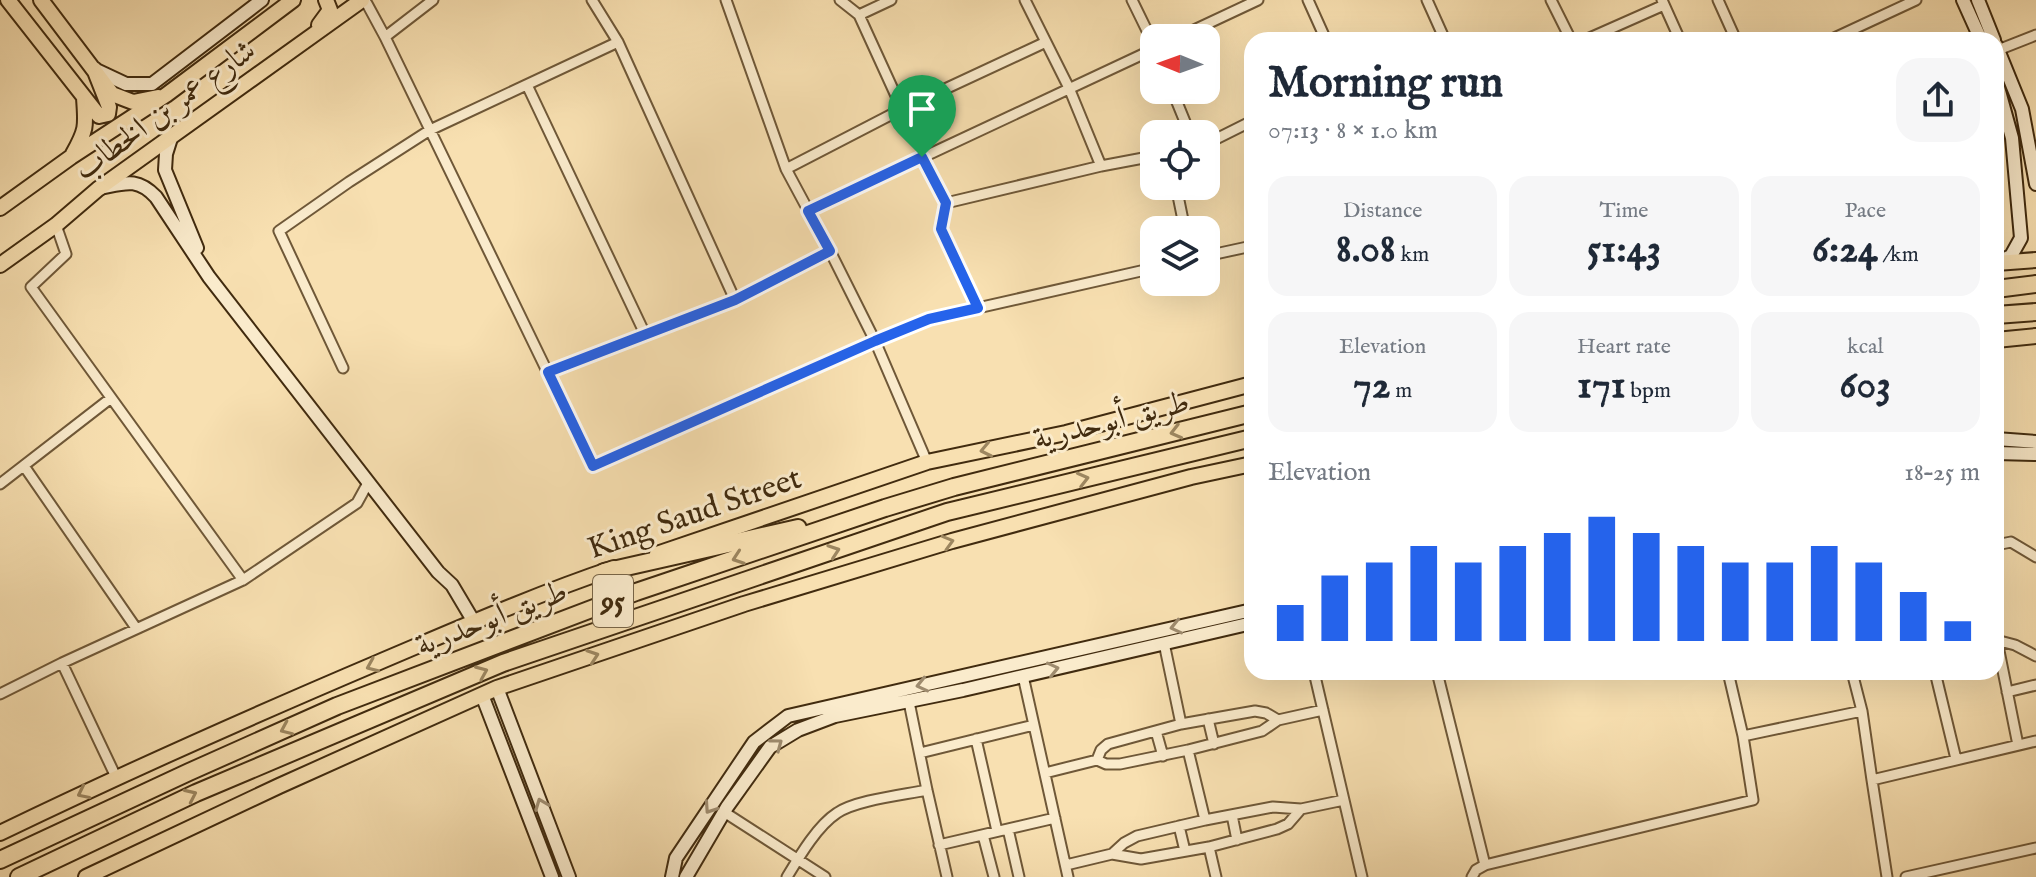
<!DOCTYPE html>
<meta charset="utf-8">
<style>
:root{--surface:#fff;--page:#f6f6f7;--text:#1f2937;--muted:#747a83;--accent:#2563eb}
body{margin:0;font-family:"IM FELL English",Amiri,serif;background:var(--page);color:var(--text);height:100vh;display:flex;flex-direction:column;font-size:30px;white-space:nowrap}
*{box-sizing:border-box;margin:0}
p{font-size:26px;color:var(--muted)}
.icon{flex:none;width:44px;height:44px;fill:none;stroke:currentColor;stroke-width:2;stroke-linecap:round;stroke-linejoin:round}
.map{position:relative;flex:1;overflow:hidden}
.drawer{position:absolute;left:1244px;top:32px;width:760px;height:648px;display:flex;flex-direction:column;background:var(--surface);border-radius:24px;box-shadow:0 8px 32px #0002}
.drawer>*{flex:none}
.needle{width:52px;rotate:271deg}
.tools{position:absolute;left:1140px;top:24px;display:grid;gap:16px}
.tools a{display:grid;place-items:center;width:80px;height:80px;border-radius:16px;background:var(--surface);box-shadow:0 8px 32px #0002;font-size:40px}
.pin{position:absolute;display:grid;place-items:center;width:68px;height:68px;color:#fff;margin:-82px -34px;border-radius:50% 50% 50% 0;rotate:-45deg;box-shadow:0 0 8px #0007}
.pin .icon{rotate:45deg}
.round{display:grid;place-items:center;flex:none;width:84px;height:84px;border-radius:24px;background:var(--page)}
.head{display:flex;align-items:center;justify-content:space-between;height:136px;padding:0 24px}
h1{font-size:44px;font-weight:800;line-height:60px}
.figures{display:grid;grid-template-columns:repeat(3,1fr);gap:12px;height:136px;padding:8px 24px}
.figures div{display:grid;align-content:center;border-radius:20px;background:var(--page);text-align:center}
.figures b{font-size:40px;font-weight:800}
.figures small{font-size:22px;font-weight:400}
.figures p{font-size:22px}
.chart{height:224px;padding:16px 24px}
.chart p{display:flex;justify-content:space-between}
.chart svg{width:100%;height:144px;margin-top:8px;stroke:var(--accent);stroke-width:6}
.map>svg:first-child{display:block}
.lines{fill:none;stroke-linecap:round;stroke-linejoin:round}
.street-casing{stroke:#6f5838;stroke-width:13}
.secondary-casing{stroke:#412b0f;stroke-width:16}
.primary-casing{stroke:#412b0f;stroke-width:18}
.highway-casing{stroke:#412b0f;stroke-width:20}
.street{stroke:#faebcc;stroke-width:9}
.secondary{stroke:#faebcc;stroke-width:12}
.primary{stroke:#f8e0b1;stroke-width:14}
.highway{stroke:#f8e0b1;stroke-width:16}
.oneway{stroke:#9c8660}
.oneway2{stroke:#9e8b6e}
.route-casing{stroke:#fff;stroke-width:16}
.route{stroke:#2563eb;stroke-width:10}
.labels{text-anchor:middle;stroke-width:6;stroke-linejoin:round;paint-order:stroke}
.shield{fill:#faebcc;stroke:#786548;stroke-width:2}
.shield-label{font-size:30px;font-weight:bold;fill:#412b0f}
.street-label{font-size:32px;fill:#412b0f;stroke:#faebcc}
</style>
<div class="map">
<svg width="2036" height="877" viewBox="0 0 2036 877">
<rect width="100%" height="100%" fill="#f8e0b1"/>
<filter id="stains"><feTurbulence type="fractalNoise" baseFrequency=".0025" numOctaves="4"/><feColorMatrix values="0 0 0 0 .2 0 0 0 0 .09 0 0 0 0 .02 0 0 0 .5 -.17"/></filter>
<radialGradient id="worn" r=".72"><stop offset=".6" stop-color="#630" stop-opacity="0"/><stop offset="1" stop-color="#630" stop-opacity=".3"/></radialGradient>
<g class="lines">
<defs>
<path id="street" d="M365,0L385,37L593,466L875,341L929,319L1154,268
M592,0L618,42L735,300
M726,0L786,169L830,251L875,341L927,462
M840,0L859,15
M1025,0L1069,88L1101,166
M1132,0L1154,45
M1308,0L1326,40
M1427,0L1445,40
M1551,0L1571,40
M1662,0L1680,40
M1718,0L1736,40
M385,37L433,0
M1177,38L1258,0
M1585,40L1664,5
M1830,40L1916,0
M1998,50L2036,35
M527,85L645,334
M1172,90L1190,134
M902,109L1046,42
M1206,144L1252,121
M922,157L946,203L1101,166L1154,156
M786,169L902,109L859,15L891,0
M1176,186L1185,230
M946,203L941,229L978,308
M808,211L1154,49
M56,225L66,254L31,287L243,580
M1206,256L1252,246
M343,368L279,231L349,182L430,130L618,42
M548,372L735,300L830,251
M24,466L136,628
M0,484L111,398
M1996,545L2011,542L2036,557
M1996,640L2015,645L2036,656
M1997,641L2018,745
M1164,643L1181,724
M62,663L116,777
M1314,672L1362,877
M1437,672L1485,865L1753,800L1743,736L1728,672
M1852,672L1862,711L1872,780L2036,741
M1935,672L1956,759
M1023,676L1068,877
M2007,692L2036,685
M0,694L62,663L243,580L357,503L368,483
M909,702L927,790L947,877
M1208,719L1214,744
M1156,731L1163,756
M1743,736L1862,711
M976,739L997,831
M1188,750L1205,820
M920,753L1034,725
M1097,760L1106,764H1120L1188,750L1262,731L1278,720
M1045,773L1097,760L1101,750L1108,744L1181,724L1255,711L1266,713L1278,720L1323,710
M1872,780L1887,877
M724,812L825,877
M1232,815L1237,840
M1179,826L1185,851
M1008,829L1019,877
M983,835L994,877
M939,845L1055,818
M1209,847L1216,877
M1112,854L1141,859L1209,847L1277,829L1288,824L1301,809
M1066,865L1112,854L1124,843L1137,836L1205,820L1273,807L1301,809L1344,800
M787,877C799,857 817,826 837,813C856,800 903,795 927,790
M1472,877L1476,870L1485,865
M1906,877L2036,848"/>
<path id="secondary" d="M1963,0L1981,40
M1978,0L1994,40
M1996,45L2022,109L2036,184
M94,69L126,84H152L262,0
M1996,80L2012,138L2021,238L2011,256L2000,261
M172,135L166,154L165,170L197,248
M100,188C125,183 137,177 156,197L209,277L438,572L452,585L474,622
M1996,439L2036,442
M1996,453L2036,454
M497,688L569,877
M482,695L552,877
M672,877L676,858L754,742L788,716L1252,610
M686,877L727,807L770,747L798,730L835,716L963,690L1252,623"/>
<path id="primary" d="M8,0L99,116L108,114L109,107L94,69
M41,0L112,94L133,102L158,97
M319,25L330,10L326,0
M73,154C87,129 86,126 84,98
M0,208L71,157L166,95L293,0
M1996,263L2036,260
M0,265L56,225L98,189L362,0
M1996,340L2036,336
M657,554L927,462L1066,433L1252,384
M0,833C124,773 250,717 377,663C455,630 534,595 614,568
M86,877L279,786L497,688L744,604L952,541L1191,477L1252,464"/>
<path id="highway" d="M1996,289L2036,284
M1996,315L2036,312
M604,572L798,528
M0,860L189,772L337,706L636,592L885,508L954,487L1252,413
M19,877L196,793L503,663L947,512L1252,438"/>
</defs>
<use href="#street" class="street-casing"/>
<use href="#secondary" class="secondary-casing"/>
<use href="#primary" class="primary-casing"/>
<use href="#highway" class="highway-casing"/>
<use href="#street" class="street"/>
<use href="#secondary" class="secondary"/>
<use href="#primary" class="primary"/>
<use href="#highway" class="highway"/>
</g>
<defs><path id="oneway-chevron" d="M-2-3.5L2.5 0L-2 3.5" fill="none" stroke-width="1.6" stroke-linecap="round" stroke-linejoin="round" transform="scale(2)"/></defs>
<g class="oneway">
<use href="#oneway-chevron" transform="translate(1176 432) rotate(166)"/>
<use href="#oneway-chevron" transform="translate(986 450) rotate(168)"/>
<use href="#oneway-chevron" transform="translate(1083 479) rotate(-14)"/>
<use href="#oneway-chevron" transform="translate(948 542) rotate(-16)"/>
<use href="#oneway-chevron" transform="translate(834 551) rotate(-19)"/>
<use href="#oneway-chevron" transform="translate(738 558) rotate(161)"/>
<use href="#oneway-chevron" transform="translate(593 656) rotate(-19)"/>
<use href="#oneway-chevron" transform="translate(372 666) rotate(157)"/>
<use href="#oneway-chevron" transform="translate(482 672) rotate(-23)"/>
<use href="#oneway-chevron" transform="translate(286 729) rotate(156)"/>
<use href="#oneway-chevron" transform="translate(83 793) rotate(154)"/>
<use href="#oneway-chevron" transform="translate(191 795) rotate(-25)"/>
</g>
<g class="oneway2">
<use href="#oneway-chevron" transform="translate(1176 627) rotate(167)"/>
<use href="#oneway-chevron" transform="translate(1053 669) rotate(-13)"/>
<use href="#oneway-chevron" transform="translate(922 685) rotate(167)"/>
<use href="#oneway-chevron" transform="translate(777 744) rotate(-37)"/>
<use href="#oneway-chevron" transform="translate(541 804) rotate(-111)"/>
<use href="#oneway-chevron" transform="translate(710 808) rotate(124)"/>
</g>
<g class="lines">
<defs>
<path id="route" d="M922,157L946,203L941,229L978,308L929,319L875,341L593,466L548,372L735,300L830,251L808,211Z"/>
</defs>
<use href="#route" class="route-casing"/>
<use href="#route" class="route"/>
</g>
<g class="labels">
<rect class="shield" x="593" y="575" width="40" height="52" rx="6"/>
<g class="shield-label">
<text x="613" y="611">95</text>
</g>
<g class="street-label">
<text transform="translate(164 109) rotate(-36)" y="11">شارع عمر بن الخطاب</text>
<text transform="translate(1111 419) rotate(-14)" y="11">طريق أبوحدرية</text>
<text transform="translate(694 512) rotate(-19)" y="11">King Saud Street</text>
<text transform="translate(491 617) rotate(-21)" y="11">طريق أبوحدرية</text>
</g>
</g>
<rect width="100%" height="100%" filter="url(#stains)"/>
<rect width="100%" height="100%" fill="url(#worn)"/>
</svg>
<div class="tools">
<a><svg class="needle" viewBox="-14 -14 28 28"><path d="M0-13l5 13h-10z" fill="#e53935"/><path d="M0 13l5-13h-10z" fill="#747a83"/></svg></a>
<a><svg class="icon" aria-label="locate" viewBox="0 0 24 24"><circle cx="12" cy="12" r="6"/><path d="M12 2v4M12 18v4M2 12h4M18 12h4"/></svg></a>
<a><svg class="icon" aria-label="layers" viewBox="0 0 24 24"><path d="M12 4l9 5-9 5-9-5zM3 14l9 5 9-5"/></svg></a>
</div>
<div class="pin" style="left:922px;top:157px;background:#1e9e55"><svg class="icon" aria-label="arrive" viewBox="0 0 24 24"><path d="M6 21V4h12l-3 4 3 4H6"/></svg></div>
<section class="drawer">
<div class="head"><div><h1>Morning run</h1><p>07:13 · 8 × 1.0 km</p></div><a class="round"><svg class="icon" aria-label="share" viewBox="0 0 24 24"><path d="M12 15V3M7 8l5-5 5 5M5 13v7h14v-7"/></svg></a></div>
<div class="figures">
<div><p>Distance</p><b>8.08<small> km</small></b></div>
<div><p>Time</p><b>51:43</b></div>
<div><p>Pace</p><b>6:24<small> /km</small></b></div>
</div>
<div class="figures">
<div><p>Elevation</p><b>72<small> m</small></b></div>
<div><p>Heart rate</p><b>171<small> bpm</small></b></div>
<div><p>kcal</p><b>603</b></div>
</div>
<div class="chart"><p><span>Elevation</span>18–25 m</p>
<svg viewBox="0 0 160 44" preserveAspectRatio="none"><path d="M5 44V33M15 44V24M25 44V20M35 44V15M45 44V20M55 44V15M65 44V11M75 44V6M85 44V11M95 44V15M105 44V20M115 44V20M125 44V15M135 44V20M145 44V29M155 44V38"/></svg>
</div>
</section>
</div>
